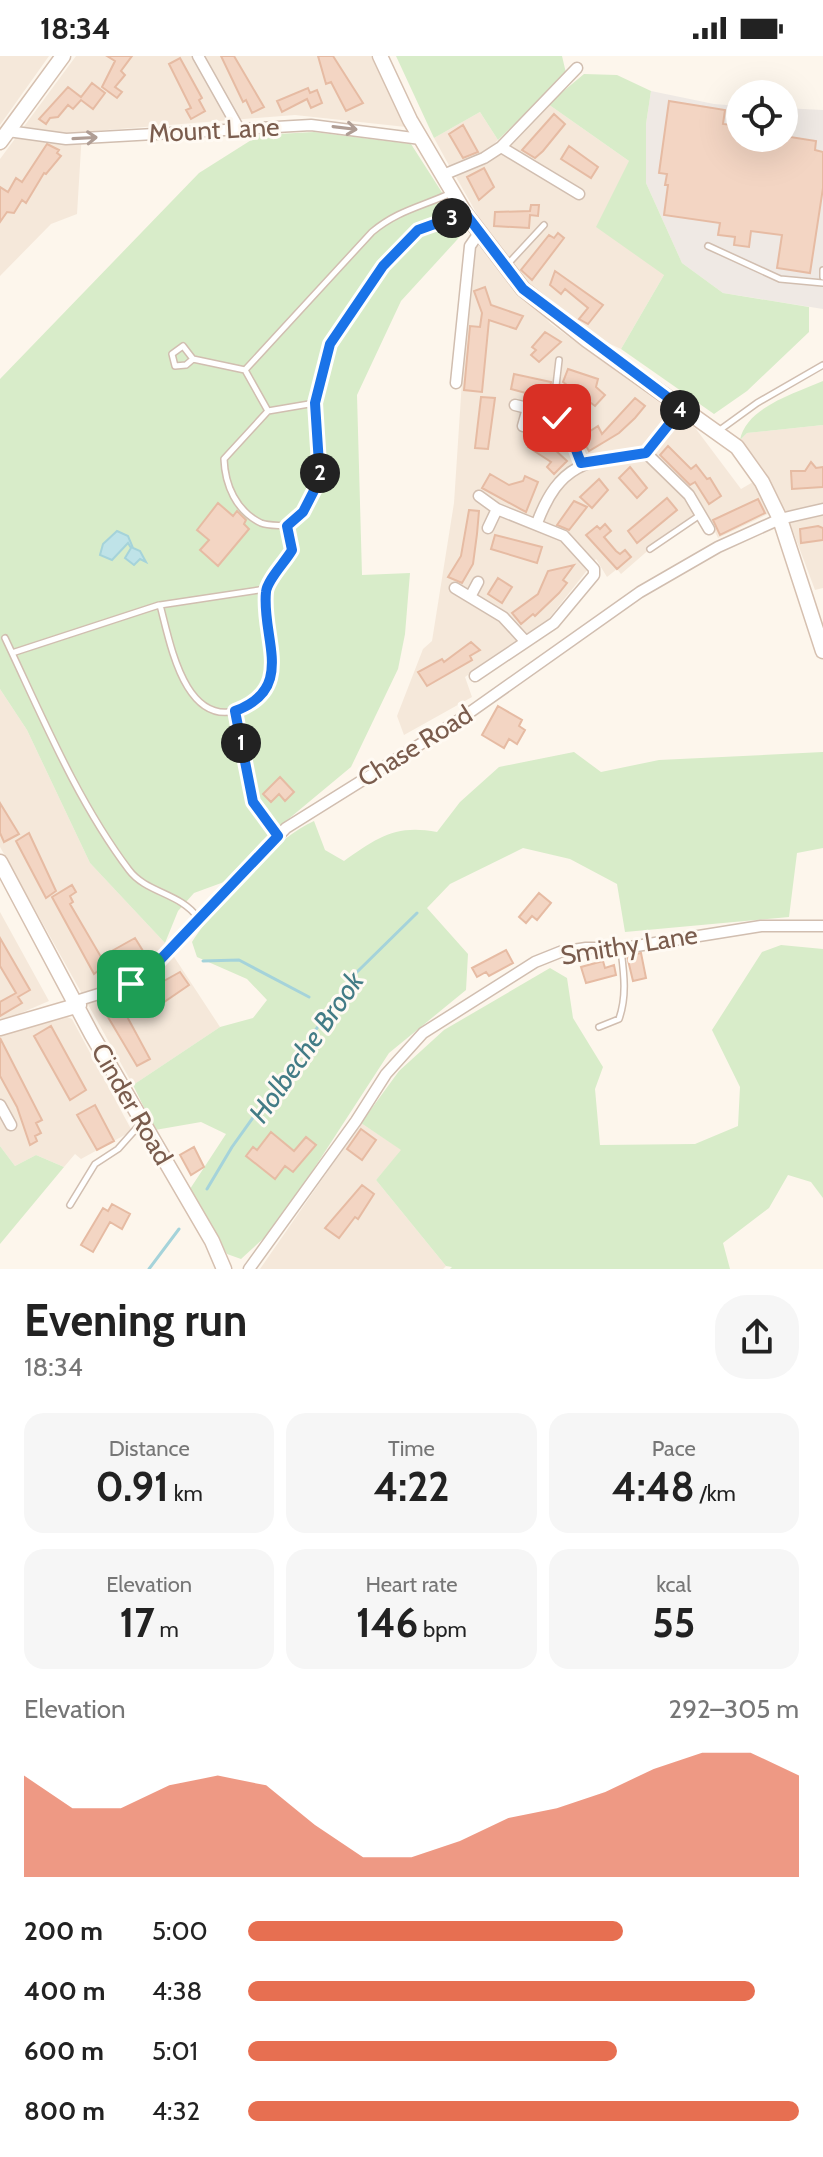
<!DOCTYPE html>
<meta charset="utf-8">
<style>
:root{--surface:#fff;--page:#f6f6f6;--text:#222;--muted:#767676;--accent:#e76f51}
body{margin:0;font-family:Cabin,sans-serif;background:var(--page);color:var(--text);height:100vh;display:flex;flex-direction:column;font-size:30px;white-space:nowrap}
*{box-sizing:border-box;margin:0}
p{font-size:26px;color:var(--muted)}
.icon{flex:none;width:44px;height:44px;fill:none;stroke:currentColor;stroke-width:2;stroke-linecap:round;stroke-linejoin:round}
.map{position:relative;height:1213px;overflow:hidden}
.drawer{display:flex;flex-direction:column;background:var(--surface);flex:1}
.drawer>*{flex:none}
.controls{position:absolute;left:726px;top:24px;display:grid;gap:16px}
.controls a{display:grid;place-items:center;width:72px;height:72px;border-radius:50%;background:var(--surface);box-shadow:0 8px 32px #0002;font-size:40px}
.pin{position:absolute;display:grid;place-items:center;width:68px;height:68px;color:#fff;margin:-34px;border-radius:16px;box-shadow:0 4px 12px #0006}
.km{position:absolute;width:40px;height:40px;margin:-20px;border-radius:50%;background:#222;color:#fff;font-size:22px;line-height:40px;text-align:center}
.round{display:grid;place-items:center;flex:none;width:84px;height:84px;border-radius:32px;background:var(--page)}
.summary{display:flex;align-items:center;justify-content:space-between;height:136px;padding:0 24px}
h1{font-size:44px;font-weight:700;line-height:60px}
.figures{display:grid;grid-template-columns:repeat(3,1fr);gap:12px;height:136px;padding:8px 24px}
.figures div{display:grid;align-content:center;border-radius:20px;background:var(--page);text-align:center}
.figures b{font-size:40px;font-weight:700}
.figures small{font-size:22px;font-weight:400}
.figures p{font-size:22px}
.chart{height:224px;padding:16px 24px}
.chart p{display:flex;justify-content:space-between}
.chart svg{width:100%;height:144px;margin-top:8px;fill:var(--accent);opacity:.7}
ul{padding:0 24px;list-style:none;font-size:26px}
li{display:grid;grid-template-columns:128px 96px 1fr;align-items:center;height:60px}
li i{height:20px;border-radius:10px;background:var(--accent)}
.status{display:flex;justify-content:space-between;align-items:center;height:56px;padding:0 40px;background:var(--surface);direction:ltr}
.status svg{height:22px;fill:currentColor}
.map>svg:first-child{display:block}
.residential{fill:#f5e8da}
.industrial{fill:#efe9e4}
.green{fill:#d8ecc9}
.water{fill:#bfe3e8;stroke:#a5d3da;stroke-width:2}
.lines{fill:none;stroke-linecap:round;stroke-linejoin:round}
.stream{stroke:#a5d3da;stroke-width:3}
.building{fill:#f3d5c3;stroke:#e6bba3;stroke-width:2}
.lane-casing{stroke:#d1beb0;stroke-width:8}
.street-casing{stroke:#d1beb0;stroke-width:13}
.secondary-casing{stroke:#d6c0b0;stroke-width:17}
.lane{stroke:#fff;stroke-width:5}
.street{stroke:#fff;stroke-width:10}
.secondary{stroke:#fff;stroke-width:14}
.oneway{stroke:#af9d94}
.route-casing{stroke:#fff;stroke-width:16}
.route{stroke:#1a73e8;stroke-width:10}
.labels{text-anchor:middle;stroke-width:6;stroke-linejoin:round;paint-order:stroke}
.street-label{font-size:26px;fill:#7a5c4d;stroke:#fffaf3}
.water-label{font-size:28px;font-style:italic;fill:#437c86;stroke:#fffaf3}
</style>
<div class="status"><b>18:34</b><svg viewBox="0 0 49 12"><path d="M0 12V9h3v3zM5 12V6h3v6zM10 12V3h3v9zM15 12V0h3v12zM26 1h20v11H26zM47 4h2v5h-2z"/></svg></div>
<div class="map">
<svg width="823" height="1213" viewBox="0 0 823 1213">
<rect width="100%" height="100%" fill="#fdf6ec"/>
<path class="residential" d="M0,0H49L0,69Z
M76,0H371L406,71L295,59L82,76L77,158L51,168L0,220V103Z
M548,48L629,105L664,219L621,293L595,281L534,235L490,181L456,121L506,92Z
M480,56L498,84L481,101L451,113L434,82Z
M477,188L551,268L696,373L741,433L753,426L770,457L718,482L707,459L675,471L621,518L617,513L607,521L596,503L547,565L465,621L472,641L404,679L397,660L423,593L432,585L454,447L470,203Z
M823,369V532L815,534L785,454L757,405L740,384L747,377Z
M0,633L27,674L90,807L165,887L220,971L133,1029L0,791Z
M0,856L49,945L0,966Z
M63,959L72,963L132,1075L81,1103L75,1098L64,1111L36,1099L15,1110L0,1090V980Z
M361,1067L402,1094L376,1124L446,1210L443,1213H260Z"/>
<path class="industrial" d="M651,35L714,48L740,50V82H784V52L823,54V253L723,237L682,207L646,127V68Z"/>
<path class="green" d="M396,0H562L566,17L498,84L480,56L434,82Z
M584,18L617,19L651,35L646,68V127L682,207L723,237L809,251V276L747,335L714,358L621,293L664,219L596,171L629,105L548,48Z
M314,76L411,88L466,174L401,245L357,339L362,519L410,517L405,578L398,613L351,711L262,785L224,826L194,837L178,855L165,887L90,807L27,674L0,633V323L199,117L259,79Z
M823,325V369L747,377L740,384C746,351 796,337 823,325Z
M574,696L601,716L659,704L823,696V792L797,797L789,861L625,876L617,828L570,803L523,792L450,828L427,852L468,898L466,934L389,997L276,1171L241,1203L227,1198L190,1133L226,1078L201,1066L155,1074L133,1029L220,971L253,962L267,944L247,923L197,901L192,886C217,848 273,783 314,765L325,794L344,805C377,782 395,768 437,776L460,746L499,711Z
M781,889L823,893V1142L811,1126L788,1119L769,1152L723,1187L730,1213H450L452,1211L446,1210L376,1124L401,1094L361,1067L399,1015L444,974L550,912L567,922L573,962L603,1011L595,1033L600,1089L695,1088L738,1070L740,1031L712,974L762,896Z
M0,1090L15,1110L36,1099L64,1111L0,1188Z"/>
<path class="water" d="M117,475L128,480L133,492L140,495L146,506L140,503L134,509L125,502L131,492L128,487L112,504L100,499L103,488Z"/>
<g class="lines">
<path class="stream" d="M203,905L239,904L309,941
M207,1133L232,1091L357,916L417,857
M149,1213L179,1173"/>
</g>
<path class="building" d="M107,0H132L121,15L125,19L115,31L122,36L117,42L102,31L115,5Z
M221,0H234L264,51L252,57L246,44L243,46Z
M318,0H333L363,47L346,55L331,26L326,28Z
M180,2L202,42L199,44L205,55L191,63L186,54L191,52L169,8Z
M92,27L105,37L93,53L81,44L73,53L68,49L58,61L50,62L46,68L39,63L68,31L81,41Z
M308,32L310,37L317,34L322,47L311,52L307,43L282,56L277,45Z
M669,45L725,54L723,68L740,70V82L776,87L777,82L784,80L816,85L815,94L823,96V132L810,217L777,212L782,179L751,175L749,191L734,189L735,181L718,179L720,167L664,159L668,129H665L667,118L659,117Z
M554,58L565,68L543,95L535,102L522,94Z
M463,69L478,96L463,102L449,78Z
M47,88L59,94L57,97L61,100L46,118L44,117L26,147L22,144L14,157L7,156L0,166V131L8,136L16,122L22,126Z
M569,90L598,111L591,122L561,103Z
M484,112L494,131L479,144L467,121Z
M531,149H539L538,160L530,159L529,172L494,170L495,156L530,155Z
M558,177L564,182L532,224L521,214L549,179L554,182Z
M555,215L603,249L588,268L579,263L588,252L565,233L561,238L550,229Z
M485,231L491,249L523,260L516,273L489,264L482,336L464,334L470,270L480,271L482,257L474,235Z
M545,276L561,286L539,306L531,299L536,294L532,291Z
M568,313L598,323L596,331L605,339L595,350L563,326Z
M514,318L551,326L548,343L511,333Z
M481,341L495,342L488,393L475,392Z
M635,342L645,350L635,362L619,377L589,395L581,381L598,370L602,378Z
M535,377L555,388L553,392L567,405L554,418L547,411L551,406L528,391Z
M668,390L691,413L696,409L707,423L710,422L721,440L709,448L695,426L690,429L660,399Z
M811,406L816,412L823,411V431L792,433L791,415H805Z
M630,411L647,432L637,442L619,422Z
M490,418L509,429L523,425L525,420L538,426L526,456L482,432Z
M599,423L608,434L592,452L580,441Z
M667,442L677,454L637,487L628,475Z
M758,443L765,457L720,479L713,464Z
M574,445L587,451L569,474L557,469Z
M218,447L233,460L237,455L246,464L244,468L249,473L218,510L200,494L209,484L197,474Z
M469,454L479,455L477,478L473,508L462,527L448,521L461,500Z
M605,468L611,475L604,481L616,495L620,498L625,494L631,501L617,513L586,479L597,470L600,473Z
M818,470L823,472V484L801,487L800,473Z
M495,479L542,491L537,507L491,493Z
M574,509L563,524L567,527L559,537L535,560L533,558L521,568L512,557L538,538L548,515Z
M498,522L512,531L502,547L488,538Z
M471,586L480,594L470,600L472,604L427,630L418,616L442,603L444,606Z
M498,650L522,664L519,670L525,674L517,688L509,683L504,692L482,679Z
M280,721L294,736L285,745L279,738L271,746L263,738Z
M0,747L19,778L4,786L0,777Z
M29,777L56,835L46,842L16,785Z
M72,829L76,836L70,840L73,846L70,848L101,901L135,882L143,895L101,919L98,915L94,918L52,841Z
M539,837L551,847L537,864L532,860L526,867L519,861Z
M0,882L30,934L18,941L22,947L0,960V946L16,937L0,910Z
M506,894L513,907L489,920L486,916L477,921L472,912Z
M641,897L646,922L633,925L627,900Z
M603,905L605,912L614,909L616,919L586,927L581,911Z
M180,916L189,929L148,957L137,940Z
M117,942L150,1003L137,1010L102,951Z
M51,970L86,1034L70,1044L34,980Z
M0,982L42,1064L36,1067L41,1077L35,1080L37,1085L30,1089L17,1051L0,1020Z
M95,1049L114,1085L97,1094L77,1059Z
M361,1073L376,1084L362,1104L347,1093Z
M271,1076L294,1095L306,1081L316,1089L293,1116L285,1110L275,1123L246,1100L253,1091L257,1094Z
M194,1091L204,1111L191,1119L180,1099Z
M362,1129L374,1138L358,1163L355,1161L339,1182L325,1172Z
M112,1148L130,1158L122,1173L110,1166L93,1196L81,1189L103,1152L108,1155Z"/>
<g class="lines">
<defs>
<path id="lane" d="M708,190L780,223L823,227
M506,210L544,169
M823,214V221
M193,303L183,290L172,298L175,310L186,309L193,303L245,314L268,355
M245,314L372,176C397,155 420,151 449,138
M315,347L268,355L224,403C225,429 236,455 261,467C268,470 280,469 287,470L303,456L320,423L315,347L330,288L383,210L418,174L465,157
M557,362L554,347L559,304
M717,376L757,347L823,309
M650,493L700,459
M266,533L160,549C170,586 185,677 244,652C257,646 268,635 271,621C278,592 261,563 266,535C268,523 286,505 292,494L287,470
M5,582C42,660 77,745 129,814C146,837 181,837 198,862
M12,597L159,549
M235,655L253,746L278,780
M599,971L619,963C627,940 624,918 621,894
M70,1149L95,1108L118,1093L142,1066"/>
<path id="street" d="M198,0L239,73
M8,75L66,83L311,69L421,83
M501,91L579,138
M443,119L484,102L501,91L577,12
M456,327L470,190L479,177
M515,349C559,359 565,365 581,407
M523,370L528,352
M646,397L689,439L709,473
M537,467C560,406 587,404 646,397L682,352
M488,472L497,453
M455,532L503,561L525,585
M470,541L478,526
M475,620L554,567L594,519V513L564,480L497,453L479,440
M76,945L131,928L158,906L286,772L459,664L640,536L718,491L780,463L823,453
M0,1049L11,1069
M249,1213L356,1065L386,1018L423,977L535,906L560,896L586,892H624L761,870H823"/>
<path id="secondary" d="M380,0L410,64L465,157L523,233L587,284L737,391L762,426L780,463L823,595
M0,86L63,0
M0,806L92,979L212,1185L224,1213
M0,972L79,949"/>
</defs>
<use href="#lane" class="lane-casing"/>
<use href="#street" class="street-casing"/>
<use href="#secondary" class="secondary-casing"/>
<use href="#lane" class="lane"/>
<use href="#street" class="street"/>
<use href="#secondary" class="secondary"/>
</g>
<defs><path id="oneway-shaft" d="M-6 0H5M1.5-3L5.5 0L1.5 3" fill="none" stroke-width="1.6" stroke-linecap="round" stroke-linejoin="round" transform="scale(2)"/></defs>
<g class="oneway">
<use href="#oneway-shaft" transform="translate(345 72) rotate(7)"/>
<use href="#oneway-shaft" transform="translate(85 82) rotate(-3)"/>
</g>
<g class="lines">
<defs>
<path id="route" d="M131,928L158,906L278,780L253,746L235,655C297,632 261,582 266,536C267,524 286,505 292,494L287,470L303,456L320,423L315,347L330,288L383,210L418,174L465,157L523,233L682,352L646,397L581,407L568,373L557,362"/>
</defs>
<use href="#route" class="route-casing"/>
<use href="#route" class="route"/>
</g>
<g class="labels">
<g class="street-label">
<text transform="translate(214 74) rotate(-3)" y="9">Mount Lane</text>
<text transform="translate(415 690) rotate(-32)" y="9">Chase Road</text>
<text transform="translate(629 889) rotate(-9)" y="9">Smithy Lane</text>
<text transform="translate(132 1048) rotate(60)" y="9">Cinder Road</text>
</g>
<g class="water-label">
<text transform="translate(306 991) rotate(-55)" y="10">Holbeche Brook</text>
</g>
</g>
</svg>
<div class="controls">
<a><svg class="icon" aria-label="locate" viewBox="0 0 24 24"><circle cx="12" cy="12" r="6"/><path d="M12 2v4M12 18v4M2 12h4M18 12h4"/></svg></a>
</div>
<div class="pin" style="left:131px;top:928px;background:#1e9e55"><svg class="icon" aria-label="arrive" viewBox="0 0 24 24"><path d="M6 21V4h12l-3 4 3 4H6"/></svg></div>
<div class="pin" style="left:557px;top:362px;background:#d93025"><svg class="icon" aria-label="check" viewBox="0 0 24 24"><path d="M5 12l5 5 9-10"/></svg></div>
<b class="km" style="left:241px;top:687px">1</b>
<b class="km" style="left:320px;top:417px">2</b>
<b class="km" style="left:452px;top:162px">3</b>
<b class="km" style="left:680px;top:354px">4</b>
</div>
<section class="drawer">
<div class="summary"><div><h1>Evening run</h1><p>18:34</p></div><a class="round"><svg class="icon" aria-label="share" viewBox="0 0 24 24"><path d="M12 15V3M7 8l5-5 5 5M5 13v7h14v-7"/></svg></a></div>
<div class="figures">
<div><p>Distance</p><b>0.91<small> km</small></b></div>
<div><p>Time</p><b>4:22</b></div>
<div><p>Pace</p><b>4:48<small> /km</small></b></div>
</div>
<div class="figures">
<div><p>Elevation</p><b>17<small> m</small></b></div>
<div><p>Heart rate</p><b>146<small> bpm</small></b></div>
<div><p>kcal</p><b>55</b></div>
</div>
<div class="chart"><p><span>Elevation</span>292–305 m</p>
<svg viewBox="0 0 160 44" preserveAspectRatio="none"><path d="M0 44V13L10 23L20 23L30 16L40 13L50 16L60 28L70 38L80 38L90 33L100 26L110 23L120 18L130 11L140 6L150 6L160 13V44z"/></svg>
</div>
<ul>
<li><b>200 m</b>5:00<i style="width:68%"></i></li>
<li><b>400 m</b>4:38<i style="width:92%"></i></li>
<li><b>600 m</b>5:01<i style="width:67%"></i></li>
<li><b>800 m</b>4:32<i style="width:100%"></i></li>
</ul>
</section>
